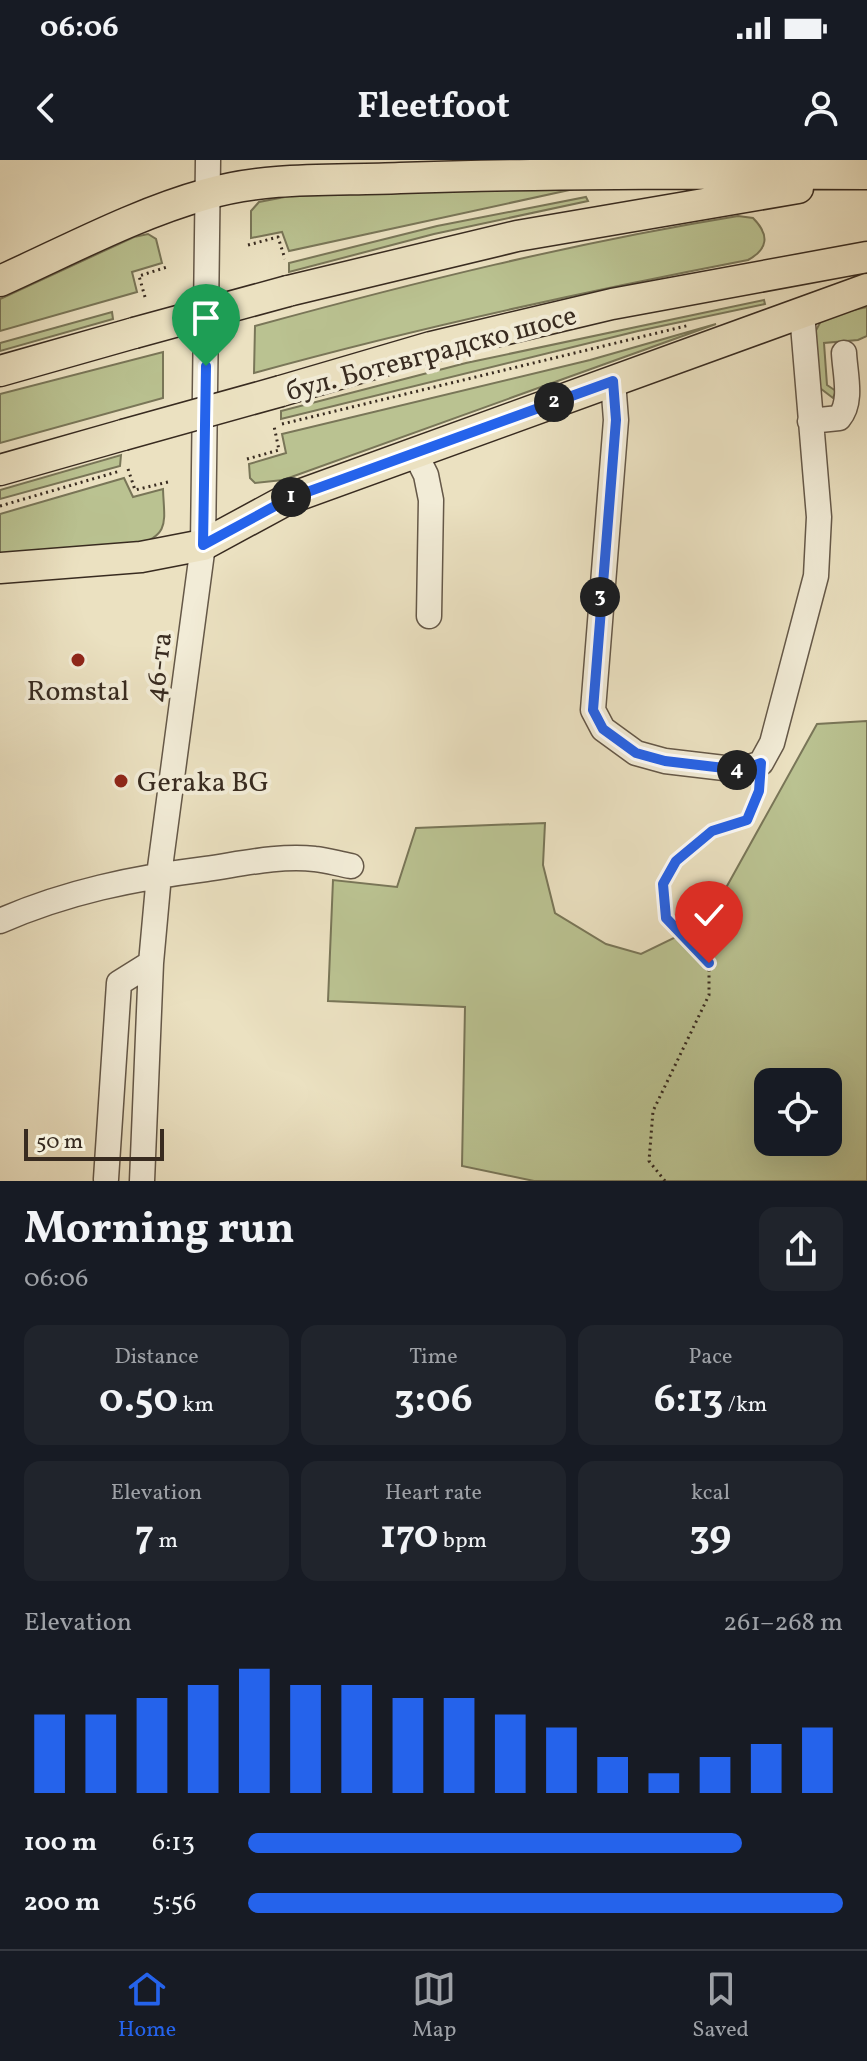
<!DOCTYPE html>
<meta charset="utf-8">
<style>
:root{--surface:#171b24;--page:#20242c;--text:#f1f3f6;--muted:#9ea1a6;--line:#363941;--accent:#2563eb}
body{margin:0;font-family:Vollkorn,serif;background:var(--page);color:var(--text);height:100vh;display:flex;flex-direction:column;font-size:30px;white-space:nowrap}
*{box-sizing:border-box;margin:0}
p{font-size:26px;color:var(--muted)}
.icon{flex:none;width:44px;height:44px;fill:none;stroke:currentColor;stroke-width:2;stroke-linecap:round;stroke-linejoin:round}
.map{position:relative;height:1021px;overflow:hidden}
.details{display:flex;flex-direction:column;background:var(--surface);flex:1}
.details>*{flex:none}
.fabs{position:absolute;left:754px;top:908px;display:grid;gap:16px}
.fabs a{display:grid;place-items:center;width:88px;height:88px;border-radius:16px;background:var(--surface);box-shadow:0 8px 32px #0002;font-size:40px}
.scale{position:absolute;left:24px;bottom:20px;width:140px;box-sizing:border-box;padding-left:8px;border:4px solid #382b20;border-top:0;font-size:22px;line-height:28px;white-space:nowrap;color:#382b20;-webkit-text-stroke:6px #f2ecd7;paint-order:stroke}
.pin{position:absolute;display:grid;place-items:center;width:68px;height:68px;color:#fff;margin:-82px -34px;border-radius:50% 50% 50% 0;rotate:-45deg;box-shadow:0 0 8px #0007}
.pin .icon{rotate:45deg}
.km{position:absolute;width:40px;height:40px;margin:-20px;border-radius:50%;background:#222;color:#fff;font-size:22px;line-height:40px;text-align:center}
.round{display:grid;place-items:center;flex:none;width:84px;height:84px;border-radius:16px;background:var(--page)}
.summary{display:flex;align-items:center;justify-content:space-between;height:136px;padding:0 24px}
h1{font-size:44px;font-weight:700;line-height:60px}
.metrics{display:grid;grid-template-columns:repeat(3,1fr);gap:12px;height:136px;padding:8px 24px}
.metrics div{display:grid;align-content:center;border-radius:16px;background:var(--page);text-align:center}
.metrics b{font-size:40px;font-weight:700}
.metrics small{font-size:22px;font-weight:400}
.metrics p{font-size:22px}
.chart{height:224px;padding:16px 24px}
.chart p{display:flex;justify-content:space-between}
.chart svg{width:100%;height:144px;margin-top:8px;stroke:var(--accent);stroke-width:6}
ul{padding:0 24px;list-style:none;font-size:26px}
li{display:grid;grid-template-columns:128px 96px 1fr;align-items:center;height:60px}
li i{height:20px;border-radius:10px;background:var(--accent)}
.status{display:flex;justify-content:space-between;align-items:center;height:56px;padding:0 40px;background:var(--surface);direction:ltr}
.status svg{height:22px;fill:currentColor}
header{display:flex;justify-content:space-between;align-items:center;height:104px;padding:0 24px;background:var(--surface);font-size:36px;font-weight:700}
.menu{display:flex;justify-content:space-around;align-items:center;height:112px;border-top:2px solid var(--line);background:var(--surface);font-size:22px;color:var(--muted)}
.menu a{display:grid;justify-items:center;gap:4px}
.menu .selected{color:var(--accent)}
.map>svg:first-child{display:block}
.green{fill:#bac291;stroke:#797658;stroke-width:2;fill-rule:evenodd}
.lines{fill:none;stroke-linecap:round;stroke-linejoin:round}
.minor-casing{stroke:#655848;stroke-width:27}
.major-casing{stroke:#382b20;stroke-width:33}
.path{stroke:#382b20;stroke-width:3;stroke-dasharray:2 4;stroke-linecap:butt}
.minor{stroke:#f2ecd7;stroke-width:24}
.major{stroke:#ebe1c1;stroke-width:30}
.major-bridge-casing{stroke:#382b20;stroke-width:33;stroke-linecap:butt}
.major-bridge{stroke:#ebe1c1;stroke-width:30}
.route-casing{stroke:#fff;stroke-width:16}
.route{stroke:#2563eb;stroke-width:10}
.poi-dot{fill:#8f2418;stroke:#f2ecd7;stroke-width:3}
.labels{text-anchor:middle;stroke-width:8;stroke-linejoin:round;paint-order:stroke}
.street-label{font-size:28px;fill:#382b20;stroke:#f2ecd7}
.poi-label{font-size:28px;fill:#382b20;stroke:#f2ecd7}
</style>
<div class="status"><b>06:06</b><svg viewBox="0 0 49 12"><path d="M0 12V9h3v3zM5 12V6h3v6zM10 12V3h3v9zM15 12V0h3v12zM26 1h20v11H26zM47 4h2v5h-2z"/></svg></div>
<header><svg class="icon" aria-label="back" viewBox="0 0 24 24"><path d="M15 5l-7 7 7 7"/></svg>Fleetfoot<svg class="icon" aria-label="person" viewBox="0 0 24 24"><circle cx="12" cy="8" r="4"/><path d="M4 21q1-7 8-7t8 7"/></svg></header>
<div class="map">
<svg width="867" height="1021" viewBox="0 0 867 1021">
<rect width="100%" height="100%" fill="#ebe1c1"/>
<filter id="stains"><feTurbulence type="fractalNoise" baseFrequency=".0025" numOctaves="4"/><feColorMatrix values="0 0 0 0 .2 0 0 0 0 .09 0 0 0 0 .02 0 0 0 .5 -.17"/></filter>
<radialGradient id="worn" r=".72"><stop offset=".6" stop-color="#630" stop-opacity="0"/><stop offset="1" stop-color="#630" stop-opacity=".3"/></radialGradient>
<path class="green" d="M546,28L574,29L289,91L282,72L251,78V51L259,42L290,36Z
M586,37L588,41L434,74L289,112V103L437,66Z
M738,56L753,58C770,75 768,89 748,100C582,132 417,168 254,213L255,166C416,122 573,83 738,56Z
M148,74L156,79L162,103L132,112L137,132L0,171V139L134,77Z
M764,140L765,144L638,171L281,259V251L466,203Z
M867,147V176L858,180L824,183L827,225L836,231L833,238L816,225L812,178L823,157Z
M112,152L113,159L0,191V183Z
M716,164L283,320L255,323L250,318L249,304L286,293L282,274L590,200Z
M163,192V238L0,283V234Z
M121,295L120,306L0,339V330Z
M124,318L133,337L163,329C164,361 171,374 136,386L0,399V354Z
M867,561V1021H534L462,1006L465,847L328,841L333,720L397,727L416,668L545,663L543,705L555,753L606,784L641,794L707,762L817,564ZM828,922V982H768V922Z"/>
<g class="lines">
<defs>
<path id="minor" d="M613,221L616,260L593,550L603,569L636,593L665,601L741,610L761,603L772,583L816,416L819,357L802,153
M810,261L839,258C853,242 845,214 844,193
M414,291L426,315L431,340L429,456
M0,761C66,732 134,718 206,709C241,704 279,695 315,699C327,700 339,704 351,706
M106,1019L119,823L151,803
M142,1021L151,803L159,715L203,385L208,0"/>
<path id="major" d="M0,121C67,91 135,54 207,34C268,16 337,21 400,18C556,13 711,13 867,14
M288,131L517,76L798,28
M0,211L134,173
M281,231L431,187L612,144L867,97
M0,310L123,275
M0,408L141,397L203,385L288,339L867,129"/>
</defs>
<use href="#minor" class="minor-casing"/>
<use href="#major" class="major-casing"/>
<path class="path" d="M248,85L278,77L285,99
M145,137L139,116L167,107
M282,264L690,165
M247,299L279,290L274,266
M128,309L135,330L168,322
M0,346L120,311
M665,1021L649,1001L653,951L709,835V803L666,758L663,724L676,701L712,671L747,660L759,625"/>
<use href="#minor" class="minor"/>
<use href="#major" class="major"/>
<defs>
<path id="major-bridge" d="M134,173L288,131
M123,275L281,231"/>
</defs>
<use href="#major-bridge" class="major-bridge-casing"/>
<use href="#major-bridge" class="major-bridge"/>
</g>
<g class="lines">
<defs>
<path id="route" d="M206,206L203,385L288,339L613,221L616,260L593,550L603,569L636,593L665,601L741,610L761,603L759,631L747,660L712,671L676,701L663,724L666,758L709,803"/>
</defs>
<use href="#route" class="route-casing"/>
<use href="#route" class="route"/>
</g>
<g class="poi-dot">
<circle cx="78" cy="500" r="8"/>
<circle cx="121" cy="621" r="8"/>
</g>
<g class="labels">
<g class="street-label">
<text transform="translate(431 192) rotate(-15)" y="10">бул. Ботевградско шосе</text>
<text transform="translate(157 507) rotate(-83)" y="10">46-та</text>
</g>
<g class="poi-label">
<text x="78" y="540">Romstal</text>
<text x="137" y="631" text-anchor="start">Geraka BG</text>
</g>
</g>
<rect width="100%" height="100%" filter="url(#stains)"/>
<rect width="100%" height="100%" fill="url(#worn)"/>
</svg>
<div class="fabs">
<a><svg class="icon" aria-label="locate" viewBox="0 0 24 24"><circle cx="12" cy="12" r="6"/><path d="M12 2v4M12 18v4M2 12h4M18 12h4"/></svg></a>
</div>
<div class="scale">50 m</div>
<div class="pin" style="left:206px;top:206px;background:#1e9e55"><svg class="icon" aria-label="arrive" viewBox="0 0 24 24"><path d="M6 21V4h12l-3 4 3 4H6"/></svg></div>
<div class="pin" style="left:709px;top:803px;background:#d93025"><svg class="icon" aria-label="check" viewBox="0 0 24 24"><path d="M5 12l5 5 9-10"/></svg></div>
<b class="km" style="left:291px;top:337px">1</b>
<b class="km" style="left:554px;top:242px">2</b>
<b class="km" style="left:600px;top:437px">3</b>
<b class="km" style="left:737px;top:610px">4</b>
</div>
<section class="details">
<div class="summary"><div><h1>Morning run</h1><p>06:06</p></div><a class="round"><svg class="icon" aria-label="share" viewBox="0 0 24 24"><path d="M12 15V3M7 8l5-5 5 5M5 13v7h14v-7"/></svg></a></div>
<div class="metrics">
<div><p>Distance</p><b>0.50<small> km</small></b></div>
<div><p>Time</p><b>3:06</b></div>
<div><p>Pace</p><b>6:13<small> /km</small></b></div>
</div>
<div class="metrics">
<div><p>Elevation</p><b>7<small> m</small></b></div>
<div><p>Heart rate</p><b>170<small> bpm</small></b></div>
<div><p>kcal</p><b>39</b></div>
</div>
<div class="chart"><p><span>Elevation</span>261–268 m</p>
<svg viewBox="0 0 160 44" preserveAspectRatio="none"><path d="M5 44V20M15 44V20M25 44V15M35 44V11M45 44V6M55 44V11M65 44V11M75 44V15M85 44V15M95 44V20M105 44V24M115 44V33M125 44V38M135 44V33M145 44V29M155 44V24"/></svg>
</div>
<ul>
<li><b>100 m</b>6:13<i style="width:83%"></i></li>
<li><b>200 m</b>5:56<i style="width:100%"></i></li>
</ul>
</section>
<nav class="menu">
<a class="selected"><svg class="icon" aria-label="home" viewBox="0 0 24 24"><path d="M3 11l9-7 9 7M6 9v11h12V9"/></svg>Home</a>
<a><svg class="icon" aria-label="map" viewBox="0 0 24 24"><path d="M3 6l6-2 6 2 6-2v14l-6 2-6-2-6 2zM9 4v14M15 6v14"/></svg>Map</a>
<a><svg class="icon" aria-label="saved" viewBox="0 0 24 24"><path d="M7 4h10v16l-5-4-5 4z"/></svg>Saved</a>
</nav>
